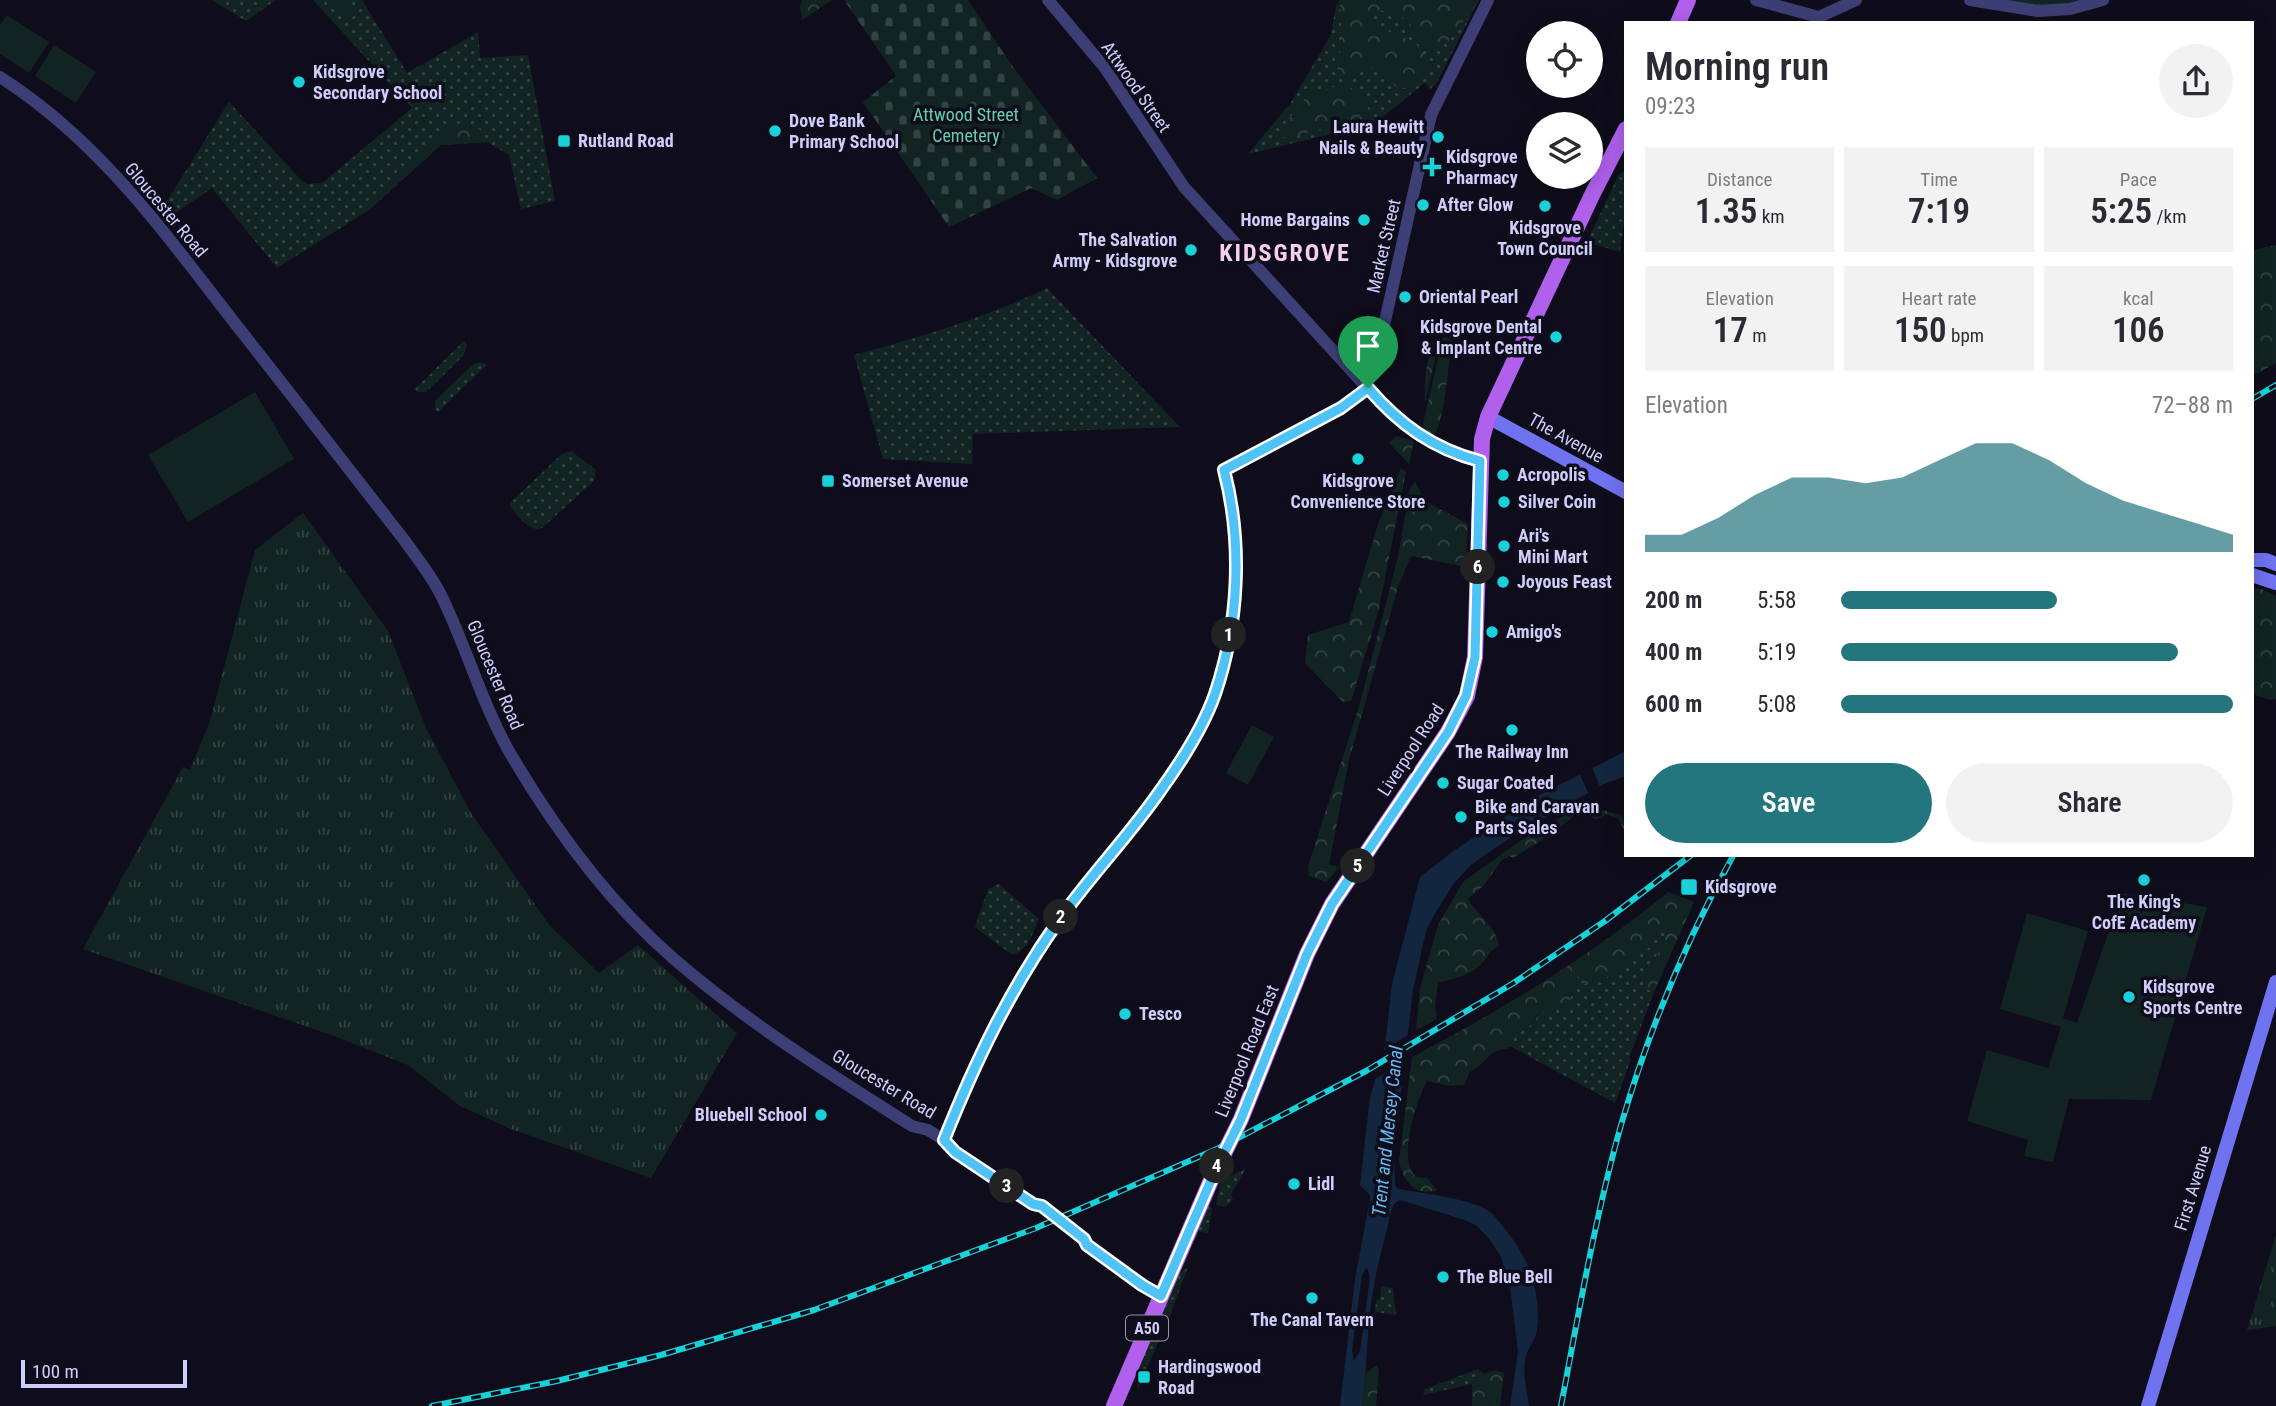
<!DOCTYPE html>
<meta charset="utf-8">
<style>
:root{--surface:#fff;--page:#f2f2f3;--text:#2b2b33;--muted:#7c7c81;--accent:#23767e}
body{margin:0;font-family:"Roboto Condensed",sans-serif;background:var(--page);color:var(--text);height:100vh;display:flex;flex-direction:column;font-size:26px;white-space:nowrap}
*{box-sizing:border-box;margin:0}
p{font-size:23px;color:var(--muted)}
.icon{flex:none;width:38px;height:38px;fill:none;stroke:currentColor;stroke-width:2;stroke-linecap:round;stroke-linejoin:round}
.map{position:relative;flex:1;overflow:hidden}
.panel{position:absolute;left:1624px;top:21px;width:630px;height:836px;display:flex;flex-direction:column;background:var(--surface);border-radius:0px;box-shadow:0 4px 18px #0003}
.panel>*{flex:none}
.fabs{position:absolute;left:1526px;top:21px;display:grid;gap:14px}
.fabs a{display:grid;place-items:center;width:77px;height:77px;border-radius:50%;background:var(--surface);box-shadow:0 4px 18px #0003;font-size:35px}
.scale{position:absolute;left:21px;bottom:18px;width:166px;box-sizing:border-box;padding-left:7px;border:4px solid #cfcdf9;border-top:0;font-size:19px;line-height:24px;white-space:nowrap;color:#cfcdf9;-webkit-text-stroke:5px #0f0d1b;paint-order:stroke}
.pin{position:absolute;display:grid;place-items:center;width:60px;height:60px;color:#fff;margin:-72px -30px;border-radius:50% 50% 50% 0;rotate:-45deg;box-shadow:0 0 7px #0007}
.pin .icon{rotate:45deg}
.km{position:absolute;width:35px;height:35px;margin:-18px;border-radius:50%;background:#222;color:#fff;font-size:19px;line-height:35px;text-align:center}
.round{display:grid;place-items:center;flex:none;width:74px;height:74px;border-radius:37px;background:var(--page)}
.summary{display:flex;align-items:center;justify-content:space-between;height:119px;padding:0 21px}
h1{font-size:38px;font-weight:600;line-height:52px}
.metrics{display:grid;grid-template-columns:repeat(3,1fr);gap:10px;height:119px;padding:7px 21px}
.metrics div{display:grid;align-content:center;border-radius:0px;background:var(--page);text-align:center}
.metrics b{font-size:35px;font-weight:600}
.metrics small{font-size:19px;font-weight:400}
.metrics p{font-size:19px}
.chart{height:196px;padding:14px 21px}
.chart p{display:flex;justify-content:space-between}
.chart svg{width:100%;height:126px;margin-top:7px;fill:var(--accent);opacity:.7}
.action{display:flex;gap:14px;margin-top:auto;padding:14px 21px}
.action a{flex:1;height:80px;border-radius:42px;background:var(--accent);color:#fff;font-size:28px;font-weight:600;line-height:80px;text-align:center}
.action a+a{background:var(--page);color:var(--text)}
ul{padding:0 21px;list-style:none;font-size:23px}
li{display:grid;grid-template-columns:112px 84px 1fr;align-items:center;height:52px}
li i{height:18px;border-radius:9px;background:var(--accent)}
.map>svg:first-child{display:block}
.grass{fill:url(#grass-dots)}
.forest{fill:url(#forest-crowns)}
.cemetery{fill:url(#cemetery-stones)}
.park{fill:url(#park-tufts)}
.pitch{fill:#112422}
.water{fill:#12273f;fill-rule:evenodd}
.pier{fill:#0f0d1b}
.lines{fill:none;stroke-linecap:round;stroke-linejoin:round}
.tertiary{stroke:#3d3e75;stroke-width:12}
.secondary{stroke:#6f73ef;stroke-width:14}
.primary{stroke:#b060ed;stroke-width:16}
.rail-casing{stroke:#19d1d9;stroke-width:6}
.rail{stroke:#0f0d1b;stroke-width:3.5;stroke-dasharray:10;stroke-linecap:butt}
.route-casing{stroke:#fff;stroke-width:14}
.route{stroke:#4fc3f7;stroke-width:9}
.poi-dot{fill:#19d1d9;stroke:#0f0d1b;stroke-width:2.5}
.labels{text-anchor:middle;stroke-width:7;stroke-linejoin:round;paint-order:stroke}
.shield{fill:#0f0d1b;stroke:#9593b6;stroke-width:2}
.shield-label{font-size:16px;font-weight:bold;fill:#cfcdf9}
.poi-label{font-size:18px;font-weight:bold;fill:#cfcdf9;stroke:#0f0d1b;text-anchor:start}
.street-label{font-size:18px;fill:#cfcdf9;stroke:#0f0d1b}
.park-label{font-size:18px;fill:#62d0ae;stroke:#0f0d1b}
.water-label{font-size:19px;font-style:italic;fill:#66b7ee;stroke:#0f0d1b}
.district-label{font-size:24px;font-weight:bold;letter-spacing:2px;fill:#facfec;stroke:#0f0d1b}
</style>
<div class="map">
<svg width="2276" height="1406" viewBox="0 0 2276 1406">
<defs>
<pattern id="grass-dots" width="8" height="8" patternUnits="userSpaceOnUse" patternTransform="scale(1.75)"><rect width="8" height="8" fill="#112422"/><path d="M2 2h.1M6 6h.1" fill="none" stroke="#334343" stroke-width="1.8" stroke-linecap="round"/></pattern>
<pattern id="forest-crowns" width="20" height="18" patternUnits="userSpaceOnUse" patternTransform="scale(1.75)"><rect width="20" height="18" fill="#112422"/><path d="M2 6a3 3 0 1 1 6 0M12 15a3 3 0 1 1 6 0" fill="none" stroke="#334343"/></pattern>
<pattern id="cemetery-stones" width="16" height="16" patternUnits="userSpaceOnUse" patternTransform="scale(1.75)"><rect width="16" height="16" fill="#112422"/><path d="M2 7V4a2 2 0 0 1 4 0v3zM10 15v-3a2 2 0 0 1 4 0v3z" fill="#334343"/></pattern>
<pattern id="park-tufts" width="24" height="20" patternUnits="userSpaceOnUse" patternTransform="scale(1.75)"><rect width="24" height="20" fill="#112422"/><path d="M3 7l-1-3M5 7V3M7 7l1-3M15 17l-1-3M17 17v-4M19 17l1-3" fill="none" stroke="#334343"/></pattern>
</defs>
<rect width="100%" height="100%" fill="#0f0d1b"/>
<path class="grass" d="M212,0H276L246,21Z
M313,0H362L407,73L478,32L480,58L528,55L555,201L521,209L509,155L487,142L441,145L369,210L277,268L212,188L158,225L156,222L162,209L229,102L301,180L307,184L322,183L412,108Z
M1340,0H1479L1436,84L1430,89L1425,83L1375,123L1248,154L1290,104L1331,35L1336,5Z
M1626,169V207L1620,252L1587,242L1618,176Z
M1047,288L1180,427L973,434L972,464L883,459L854,355C920,337 985,318 1047,288Z
M464,341L467,345L463,356L426,392H418L415,389Z
M479,362L487,365L438,412L435,409V401L472,365Z
M571,451L596,470L594,481L542,528C528,533 519,516 510,506V503L562,454Z
M999,884L1039,919C1033,932 1027,954 1011,954L975,927L988,889Z
M1669,922C1669,940 1648,965 1643,986L1654,992L1629,1058L1631,1059L1615,1103L1508,1045L1513,1035C1526,1030 1534,1024 1540,1012L1551,1013L1570,1003L1572,990L1578,975L1582,984L1601,980L1609,975L1632,955L1651,944Z
M1246,1168L1231,1195L1233,1199L1226,1207L1216,1205L1221,1177L1225,1179Z
M1207,1205L1212,1208L1208,1233L1197,1231Z
M1188,1267L1165,1329L1157,1325L1180,1273Z
M1381,1286L1393,1288L1396,1315L1376,1312L1372,1338L1376,1301L1380,1298Z
M1155,1330L1162,1333L1138,1389L1136,1374Z
M1478,1369L1484,1374L1472,1384L1423,1395L1425,1389Z"/>
<path class="forest" d="M327,0H346L354,15L350,21Z
M802,0H832L802,20L800,6Z
M1343,0H1479C1474,10 1467,15 1461,24C1450,40 1447,49 1425,47C1408,19 1406,14 1372,9L1369,15C1382,37 1409,32 1423,52C1426,56 1427,63 1429,68C1422,81 1414,85 1400,89C1389,84 1388,72 1377,66L1350,77H1341C1332,65 1341,58 1341,45C1342,32 1341,18 1340,5Z
M1970,0H2103L2070,9Z
M1344,84C1358,90 1363,98 1370,112L1365,122C1348,126 1331,127 1314,131C1300,133 1298,140 1282,137L1279,133L1281,128L1309,94Z
M461,123C477,123 481,128 487,142L441,145L366,212V202L407,168L445,127Z
M2276,245V363L2252,376V250Z
M1443,337L1452,340C1447,370 1447,408 1435,435L1422,428Z
M1440,338L1425,402C1424,383 1425,352 1440,338Z
M1396,436L1414,441L1409,464L1389,443Z
M1401,468L1406,472L1378,613L1351,701L1343,702L1305,663L1308,635L1349,622L1378,524Z
M1415,482L1425,501L1468,524L1466,567L1411,556L1398,587L1349,760L1329,865L1340,867L1326,882L1309,876L1308,867L1360,703L1398,557L1410,489Z
M2252,588L2262,589L2276,596V699L2271,700L2252,694Z
M1592,799L1593,806L1585,814L1577,813L1553,833L1513,858L1509,856L1502,860L1483,886L1468,899C1477,916 1496,925 1499,946C1488,952 1491,953 1484,961C1474,974 1453,980 1438,982L1435,1006L1437,1019L1416,1030L1420,988L1438,925L1463,882L1520,841Z
M1597,809L1621,815L1626,825V834L1618,818L1606,814L1596,820L1591,817L1593,812Z
M1668,892L1694,902L1654,992L1645,989L1643,986C1648,965 1669,940 1669,923C1657,935 1650,955 1632,955C1622,969 1601,985 1582,984L1578,976L1572,990L1570,1003L1551,1013L1540,1012L1529,1027L1513,1035L1507,1049C1489,1048 1485,1066 1470,1071L1464,1085L1451,1086L1427,1081C1416,1101 1397,1159 1416,1177L1427,1178L1437,1190C1415,1197 1403,1181 1399,1161L1412,1057C1502,1010 1589,957 1668,892Z
M1377,1365L1379,1371L1376,1406H1362L1366,1373Z
M1495,1370L1504,1373L1500,1406H1472V1384L1484,1374Z"/>
<path class="cemetery" d="M844,0H968L1013,67L1097,178L1057,200L1031,188L949,227L863,102L896,76Z"/>
<path class="park" d="M303,513L388,631L426,728L471,813L550,926L599,973L638,945L737,1033L651,1178L511,1129L460,1106L408,1065L334,1036L83,949L183,767L190,770L210,721L255,550Z
M2276,1235V1326L2247,1330Z"/>
<path class="pitch" d="M7,15L49,42L29,73L0,54V25Z
M54,45L96,72L76,103L35,76Z
M255,392L294,459L188,522L148,455Z
M1252,725L1274,737L1248,785L1226,773Z
M2122,893L2207,907L2151,1100L2069,1099L2053,1162L2024,1156L2028,1140L1967,1121L1987,1050L2048,1068L2061,1027L2000,1009L2027,913L2088,931L2063,1018L2077,1023Z"/>
<path class="water" d="M1626,751V776L1604,784L1517,833L1472,864L1454,883L1434,915L1426,931L1413,990L1394,1151L1395,1185L1398,1189C1422,1193 1466,1198 1487,1210C1494,1214 1500,1223 1505,1229C1529,1258 1541,1292 1537,1329C1536,1340 1530,1344 1527,1353C1521,1370 1527,1389 1529,1406H1510L1518,1352L1510,1286L1501,1257L1490,1240L1477,1226L1465,1220L1400,1200L1395,1203L1391,1211C1386,1236 1378,1260 1374,1286C1366,1326 1368,1366 1362,1406H1340L1355,1279L1370,1199V1195L1360,1185L1370,1097L1385,1046L1392,984L1420,877L1452,852L1530,800ZM1367,1267L1370,1278L1360,1351L1354,1361L1352,1350L1362,1275Z"/>
<path class="pier" d="M1591,765L1601,789L1590,796L1578,771Z
M1411,1033L1409,1060L1369,1082L1379,1053Z"/>
<g class="lines">
<path class="tertiary" d="M1048,0L1105,68L1184,187L1390,413C1415,435 1447,453 1480,461
M1756,0L1819,17L1856,0
M1970,0L2038,11L2070,9L2103,0
M0,77C99,140 163,231 234,322C291,395 348,467 405,541C417,558 430,574 440,593C466,645 481,702 510,753C554,828 608,902 674,959C748,1023 830,1074 912,1126L928,1130L944,1140L955,1152L1033,1204L1042,1206L1084,1239L1087,1245L1142,1285L1161,1296
M1361,380L1370,372L1377,357L1431,115L1488,0
M944,1140C976,1060 1009,991 1059,920C1090,876 1129,836 1160,791C1181,762 1203,728 1214,694C1239,623 1243,543 1224,470L1341,408L1368,388"/>
<path class="secondary" d="M1488,417L1626,492
M2252,560H2266L2276,564
M2252,575L2276,583
M2148,1406L2276,982"/>
<path class="primary" d="M1678,23L1688,0
M1114,1406L1212,1178L1241,1119L1307,954L1332,904L1448,732L1467,696L1475,657L1482,439L1488,417L1592,195L1626,129"/>
<defs>
<path id="rail" d="M2252,399L2276,385
M432,1406L557,1381L661,1355L814,1310L1036,1228L1219,1148L1366,1071L1512,984L1605,921L1690,856
M1561,1406C1579,1312 1595,1217 1621,1125C1648,1033 1686,940 1733,856"/>
</defs>
<use href="#rail" class="rail-casing"/>
<use href="#rail" class="rail"/>
</g>
<g class="lines">
<defs>
<path id="route" d="M1368,388C1399,424 1433,449 1480,461L1475,657L1466,696L1448,732L1332,904L1307,954L1241,1119L1212,1178L1161,1296L1142,1285L1087,1245L1084,1239L1042,1206L1033,1204L955,1152L944,1140C976,1060 1009,991 1059,920C1090,876 1129,836 1160,791C1181,762 1203,728 1215,694C1239,623 1243,543 1224,470L1341,408Z"/>
</defs>
<use href="#route" class="route-casing"/>
<use href="#route" class="route"/>
</g>
<g class="poi-dot">
<circle cx="299" cy="82" r="7"/>
<circle cx="775" cy="131" r="7"/>
<circle cx="1438" cy="137" r="7"/>
<rect x="557" y="134" width="14" height="14" rx="3.5"/>
<path d="M1428.5 156.5h7v7h7v7h-7v7h-7v-7h-7v-7h7z"/>
<circle cx="1423" cy="205" r="7"/>
<circle cx="1545" cy="206" r="7"/>
<circle cx="1364" cy="220" r="7"/>
<circle cx="1191" cy="250" r="7"/>
<circle cx="1405" cy="297" r="7"/>
<circle cx="1556" cy="337" r="7"/>
<circle cx="1358" cy="459" r="7"/>
<circle cx="1503" cy="475" r="7"/>
<rect x="821" y="474" width="14" height="14" rx="3.5"/>
<circle cx="1504" cy="502" r="7"/>
<circle cx="1504" cy="546" r="7"/>
<circle cx="1503" cy="582" r="7"/>
<circle cx="1492" cy="632" r="7"/>
<circle cx="1512" cy="730" r="7"/>
<circle cx="1443" cy="783" r="7"/>
<circle cx="1461" cy="817" r="7"/>
<circle cx="2144" cy="880" r="7"/>
<rect x="1680" y="878" width="18" height="18" rx="3.5"/>
<circle cx="2129" cy="997" r="7"/>
<circle cx="1125" cy="1014" r="7"/>
<circle cx="821" cy="1115" r="7"/>
<circle cx="1294" cy="1184" r="7"/>
<circle cx="1443" cy="1277" r="7"/>
<circle cx="1312" cy="1298" r="7"/>
<rect x="1137" y="1370" width="14" height="14" rx="3.5"/>
</g>
<g class="labels">
<rect class="shield" x="1126" y="1315.5" width="42" height="25" rx="5"/>
<g class="shield-label">
<text x="1147" y="1334">A50</text>
</g>
<g class="poi-label">
<text x="313" y="78">Kidsgrove<tspan x="313" dy="21">Secondary School</tspan></text>
<text x="789" y="127">Dove Bank<tspan x="789" dy="21">Primary School</tspan></text>
<text x="1424" y="133" text-anchor="end">Laura Hewitt<tspan x="1424" dy="21">Nails &amp; Beauty</tspan></text>
<text x="578" y="147">Rutland Road</text>
<text x="1446" y="163">Kidsgrove<tspan x="1446" dy="21">Pharmacy</tspan></text>
<text x="1437" y="211">After Glow</text>
<text x="1350" y="226" text-anchor="end">Home Bargains</text>
<text x="1545" y="234" text-anchor="middle">Kidsgrove<tspan x="1545" dy="21">Town Council</tspan></text>
<text x="1177" y="246" text-anchor="end">The Salvation<tspan x="1177" dy="21">Army - Kidsgrove</tspan></text>
<text x="1419" y="303">Oriental Pearl</text>
<text x="1542" y="333" text-anchor="end">Kidsgrove Dental<tspan x="1542" dy="21">&amp; Implant Centre</tspan></text>
<text x="1517" y="481">Acropolis</text>
<text x="842" y="487">Somerset Avenue</text>
<text x="1358" y="487" text-anchor="middle">Kidsgrove<tspan x="1358" dy="21">Convenience Store</tspan></text>
<text x="1518" y="508">Silver Coin</text>
<text x="1518" y="542">Ari's<tspan x="1518" dy="21">Mini Mart</tspan></text>
<text x="1517" y="588">Joyous Feast</text>
<text x="1506" y="638">Amigo's</text>
<text x="1512" y="758" text-anchor="middle">The Railway Inn</text>
<text x="1457" y="789">Sugar Coated</text>
<text x="1475" y="813">Bike and Caravan<tspan x="1475" dy="21">Parts Sales</tspan></text>
<text x="1705" y="893">Kidsgrove</text>
<text x="2144" y="908" text-anchor="middle">The King's<tspan x="2144" dy="21">CofE Academy</tspan></text>
<text x="2143" y="993">Kidsgrove<tspan x="2143" dy="21">Sports Centre</tspan></text>
<text x="1139" y="1020">Tesco</text>
<text x="807" y="1121" text-anchor="end">Bluebell School</text>
<text x="1308" y="1190">Lidl</text>
<text x="1457" y="1283">The Blue Bell</text>
<text x="1312" y="1326" text-anchor="middle">The Canal Tavern</text>
<text x="1158" y="1373">Hardingswood<tspan x="1158" dy="21">Road</tspan></text>
</g>
<g class="street-label">
<text transform="translate(1136 87) rotate(55)" y="6">Attwood Street</text>
<text transform="translate(166 210) rotate(50)" y="6">Gloucester Road</text>
<text transform="translate(1384 246) rotate(-77)" y="6">Market Street</text>
<text transform="translate(1566 438) rotate(29)" y="6">The Avenue</text>
<text transform="translate(495 675) rotate(67)" y="6">Gloucester Road</text>
<text transform="translate(1411 750) rotate(-57)" y="6">Liverpool Road</text>
<text transform="translate(1247 1051) rotate(-68)" y="6">Liverpool Road East</text>
<text transform="translate(884 1084) rotate(31)" y="6">Gloucester Road</text>
<text transform="translate(2193 1188) rotate(-73)" y="6">First Avenue</text>
</g>
<g class="park-label">
<text x="966" y="121">Attwood Street<tspan x="966" dy="21">Cemetery</tspan></text>
</g>
<g class="water-label">
<text transform="translate(1387 1131) rotate(-84)" y="7">Trent and Mersey Canal</text>
</g>
<g class="district-label">
<text x="1285" y="261">KIDSGROVE</text>
</g>
</g>
</svg>
<div class="fabs">
<a><svg class="icon" aria-label="locate" viewBox="0 0 24 24"><circle cx="12" cy="12" r="6"/><path d="M12 2v4M12 18v4M2 12h4M18 12h4"/></svg></a>
<a><svg class="icon" aria-label="layers" viewBox="0 0 24 24"><path d="M12 4l9 5-9 5-9-5zM3 14l9 5 9-5"/></svg></a>
</div>
<div class="scale">100 m</div>
<div class="pin" style="left:1368px;top:388px;background:#1e9e55"><svg class="icon" aria-label="arrive" viewBox="0 0 24 24"><path d="M6 21V4h12l-3 4 3 4H6"/></svg></div>
<b class="km" style="left:1229px;top:635px">1</b>
<b class="km" style="left:1061px;top:917px">2</b>
<b class="km" style="left:1007px;top:1186px">3</b>
<b class="km" style="left:1217px;top:1166px">4</b>
<b class="km" style="left:1358px;top:866px">5</b>
<b class="km" style="left:1478px;top:567px">6</b>
<section class="panel">
<div class="summary"><div><h1>Morning run</h1><p>09:23</p></div><a class="round"><svg class="icon" aria-label="share" viewBox="0 0 24 24"><path d="M12 15V3M7 8l5-5 5 5M5 13v7h14v-7"/></svg></a></div>
<div class="metrics">
<div><p>Distance</p><b>1.35<small> km</small></b></div>
<div><p>Time</p><b>7:19</b></div>
<div><p>Pace</p><b>5:25<small> /km</small></b></div>
</div>
<div class="metrics">
<div><p>Elevation</p><b>17<small> m</small></b></div>
<div><p>Heart rate</p><b>150<small> bpm</small></b></div>
<div><p>kcal</p><b>106</b></div>
</div>
<div class="chart"><p><span>Elevation</span>72–88 m</p>
<svg viewBox="0 0 160 44" preserveAspectRatio="none"><path d="M0 44V38L10 38L20 32L30 24L40 18L50 18L60 20L70 18L80 12L90 6L100 6L110 12L120 20L130 26L140 30L150 34L160 38V44z"/></svg>
</div>
<ul>
<li><b>200 m</b>5:58<i style="width:55%"></i></li>
<li><b>400 m</b>5:19<i style="width:86%"></i></li>
<li><b>600 m</b>5:08<i style="width:100%"></i></li>
</ul>
<div class="action"><a>Save</a><a>Share</a></div>
</section>
</div>
